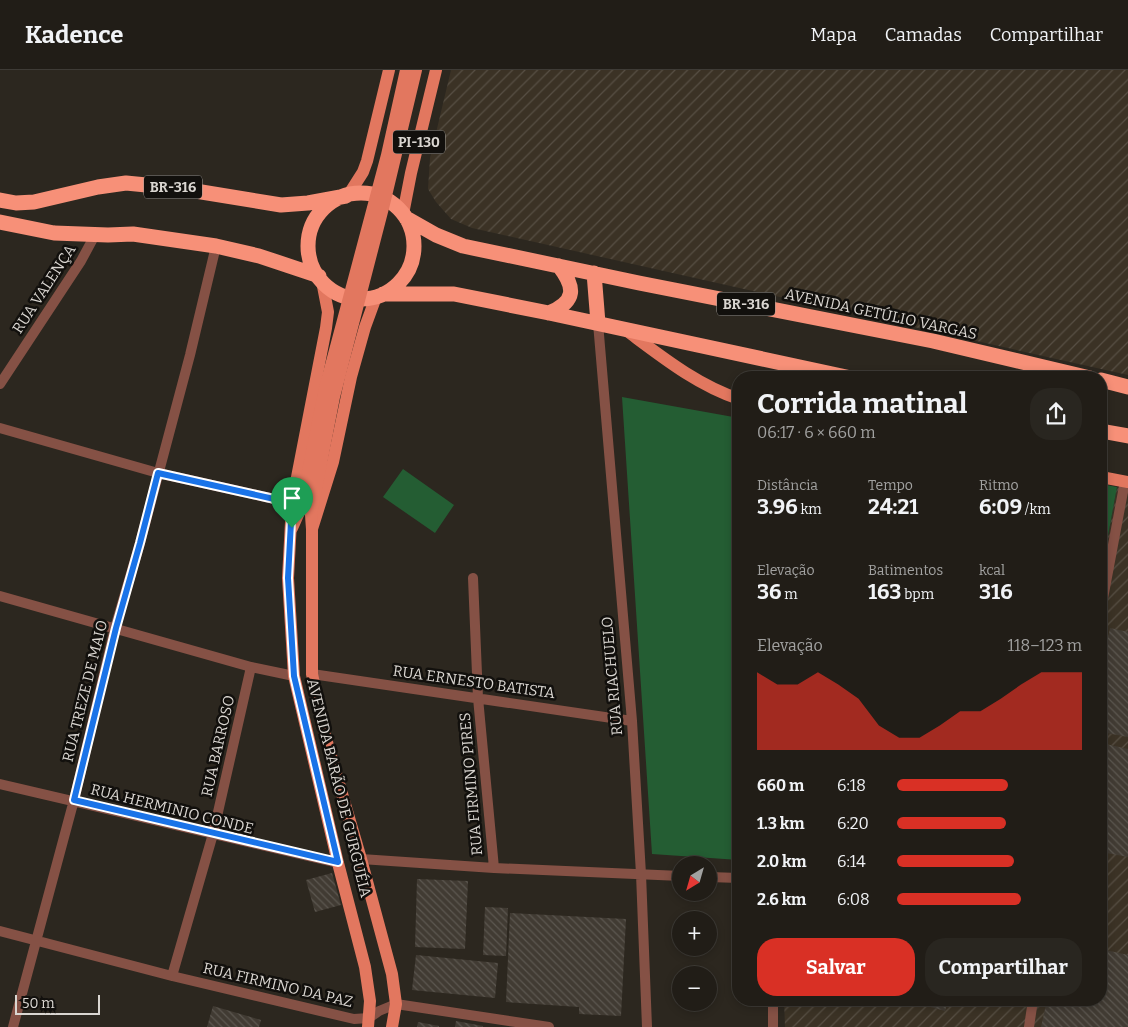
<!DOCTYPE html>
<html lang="pt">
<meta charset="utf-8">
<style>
:root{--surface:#211d17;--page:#292620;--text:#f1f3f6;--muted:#a2a2a1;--line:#3e3b36;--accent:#d93025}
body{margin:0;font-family:Bitter,serif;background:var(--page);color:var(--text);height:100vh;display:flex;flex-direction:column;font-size:19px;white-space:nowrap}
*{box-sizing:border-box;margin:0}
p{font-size:16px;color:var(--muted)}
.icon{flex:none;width:28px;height:28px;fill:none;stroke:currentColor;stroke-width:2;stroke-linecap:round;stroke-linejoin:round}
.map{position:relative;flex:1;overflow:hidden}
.drawer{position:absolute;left:732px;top:301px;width:375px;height:635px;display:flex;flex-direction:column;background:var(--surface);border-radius:20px;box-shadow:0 2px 8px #0003,0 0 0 1px var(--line)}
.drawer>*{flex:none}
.needle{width:32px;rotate:217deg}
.controls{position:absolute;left:672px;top:786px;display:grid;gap:10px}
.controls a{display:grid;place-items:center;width:45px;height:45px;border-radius:50%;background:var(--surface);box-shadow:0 2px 8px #0003,0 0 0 1px var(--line);font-size:25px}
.scale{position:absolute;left:15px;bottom:12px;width:85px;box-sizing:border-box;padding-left:5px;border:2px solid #dad6d1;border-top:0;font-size:14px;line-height:18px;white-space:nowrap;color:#dad6d1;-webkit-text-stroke:4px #12100d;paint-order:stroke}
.pin{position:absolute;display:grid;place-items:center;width:42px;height:42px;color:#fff;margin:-51px -21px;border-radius:50% 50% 50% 0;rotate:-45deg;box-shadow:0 0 5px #0007}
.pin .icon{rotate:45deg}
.round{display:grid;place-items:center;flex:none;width:52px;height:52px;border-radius:20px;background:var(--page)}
.headline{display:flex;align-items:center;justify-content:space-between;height:85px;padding:0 25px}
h1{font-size:28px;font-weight:700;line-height:38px}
.stats{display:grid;grid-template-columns:repeat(3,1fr);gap:8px;height:85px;padding:5px 25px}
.stats div{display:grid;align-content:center}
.stats b{font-size:21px;font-weight:700}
.stats small{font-size:14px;font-weight:400}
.stats p{font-size:14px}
.chart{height:140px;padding:10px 25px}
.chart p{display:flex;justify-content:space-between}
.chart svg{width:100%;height:90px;margin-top:5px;fill:var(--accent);opacity:.7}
.cta{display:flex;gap:10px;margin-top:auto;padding:10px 25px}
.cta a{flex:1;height:58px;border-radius:20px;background:var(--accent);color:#fff;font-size:20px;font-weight:700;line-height:58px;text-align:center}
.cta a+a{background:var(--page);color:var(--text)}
ul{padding:0 25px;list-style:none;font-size:16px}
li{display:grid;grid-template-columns:80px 60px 1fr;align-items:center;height:38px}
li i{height:12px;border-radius:6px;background:var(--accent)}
header{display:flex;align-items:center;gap:30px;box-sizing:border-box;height:70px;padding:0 25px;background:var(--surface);border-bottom:1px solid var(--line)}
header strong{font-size:24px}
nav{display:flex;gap:28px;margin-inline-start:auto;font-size:18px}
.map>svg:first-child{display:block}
.industrial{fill:url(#industrial-furrows)}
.pitch{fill:#245d33}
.building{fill:url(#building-back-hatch)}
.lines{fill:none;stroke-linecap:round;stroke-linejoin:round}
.street{stroke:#855145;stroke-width:10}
.primary{stroke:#e2775f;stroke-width:12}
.highway{stroke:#f79078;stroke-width:15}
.primary-bridge{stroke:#e2775f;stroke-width:12}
.route-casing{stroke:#fff;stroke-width:10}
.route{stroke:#1a73e8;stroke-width:6}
.labels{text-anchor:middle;stroke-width:5;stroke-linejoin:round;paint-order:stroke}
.shield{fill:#12100d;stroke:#9e9b96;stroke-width:1}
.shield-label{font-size:14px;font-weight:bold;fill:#dad6d1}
.street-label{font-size:15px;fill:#dad6d1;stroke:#12100d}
</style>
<header>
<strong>Kadence</strong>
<nav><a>Mapa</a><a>Camadas</a><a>Compartilhar</a></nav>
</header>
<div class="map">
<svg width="1128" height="957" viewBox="0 0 1128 957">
<defs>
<pattern id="industrial-furrows" width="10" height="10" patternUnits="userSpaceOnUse" patternTransform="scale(1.25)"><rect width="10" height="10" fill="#3b3225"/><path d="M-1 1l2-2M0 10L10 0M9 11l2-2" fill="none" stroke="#574f44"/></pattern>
<pattern id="building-back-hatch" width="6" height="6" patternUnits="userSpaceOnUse" patternTransform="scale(1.25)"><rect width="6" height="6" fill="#413b33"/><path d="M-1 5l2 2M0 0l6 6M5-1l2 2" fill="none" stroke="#5c5750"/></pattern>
</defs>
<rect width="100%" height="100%" fill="#2c271f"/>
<path class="industrial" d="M451,0H1128V305L472,158L451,149L436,132L428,119L430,88Z
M1117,417L1128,419V957H785L784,930H1101V504Z"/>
<path class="pitch" d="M622,327L739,348V790L652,784Z
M403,399L454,435L435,463L383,427Z
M1101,414L1117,417L1101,504Z"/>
<path class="building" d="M1110,558L1128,562V667L1101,662V603Z
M1101,673L1128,679V787L1101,782Z
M332,803L341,835L315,842L306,810Z
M417,809L468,811L465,879L415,877Z
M485,837L508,838L506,886L483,885Z
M510,843L626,849L621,946L579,944V937L506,932Z
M1101,879L1128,885V957H1041L1047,930H1101Z
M416,885L498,893L495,928L412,920Z
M906,930H948L945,941Z
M213,936L261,950L259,957H207Z
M456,951L483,956V957H455Z
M418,952L439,956V957H417Z"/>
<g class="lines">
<path class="street" d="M598,253L632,651L641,804L647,957
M0,314L81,191L95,165
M0,358L158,403L292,433
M473,508L478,628L494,798
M0,526L251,597L294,606
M1101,539L1125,411
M312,604L632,651
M0,714L338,793
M361,789L494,798L681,806
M709,807L739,808
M0,861L172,906L354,949L369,948L379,941L396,934L549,957
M172,906L213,764L251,597
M13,957L74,730L115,558L140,473L190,285L216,176
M773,957V930
M1029,957L1033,930"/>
<path class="primary" d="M349,124L363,102L367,91L389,0
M403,144L411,103L436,0
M322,211L328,242L326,258L292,433L288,508L294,606L338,793L365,897L370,931L368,957
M376,227L365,257L351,307L333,392L312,459V604L324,662L361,789L392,904L396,934L392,957
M627,261C662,287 697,315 739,329
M1101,407L1128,412"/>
<path class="highway" d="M308 176a53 53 0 1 1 106 0a53 53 0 1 1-106 0Z
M0,130L16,133L34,132L98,117L126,113L177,118L281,135L308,133L346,126
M406,148L436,165L463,176L639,213L933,271L1090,308
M0,152L54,163L108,165L133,164L216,176L259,186L319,206
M594,203L598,253
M383,224H454L549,243L851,308
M549,243C577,231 575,217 559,196
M1101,310L1128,317
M1101,361L1128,366"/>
<path class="primary-bridge" d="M292,458L300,440L325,318L387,85L406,0
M312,459L311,445L334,327L384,134L416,0"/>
</g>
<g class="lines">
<defs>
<path id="route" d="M158,403L292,433L288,508L294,606L338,792L74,730L116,558L140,473Z"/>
</defs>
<use href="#route" class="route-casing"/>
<use href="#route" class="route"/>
</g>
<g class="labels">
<g class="shield">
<rect x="393" y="60.5" width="52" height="23" rx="4"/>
<rect x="144" y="105.5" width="58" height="23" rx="4"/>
<rect x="717" y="222.5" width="58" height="23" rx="4"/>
</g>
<g class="shield-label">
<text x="419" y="77">PI-130</text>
<text x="173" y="122">BR-316</text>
<text x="746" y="239">BR-316</text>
</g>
<g class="street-label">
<text transform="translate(44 219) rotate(-57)" y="5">RUA VALENÇA</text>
<text transform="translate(881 244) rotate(12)" y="5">AVENIDA GETÚLIO VARGAS</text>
<text transform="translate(612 606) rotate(-95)" y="5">RUA RIACHUELO</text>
<text transform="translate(474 612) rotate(8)" y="5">RUA ERNESTO BATISTA</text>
<text transform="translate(85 621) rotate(-76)" y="5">RUA TREZE DE MAIO</text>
<text transform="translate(218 676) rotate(-77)" y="5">RUA BARROSO</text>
<text transform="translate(471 714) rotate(-95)" y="5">RUA FIRMINO PIRES</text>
<text transform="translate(339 718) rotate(76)" y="5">AVENIDA BARÃO DE GURGUÉIA</text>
<text transform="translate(172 739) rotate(14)" y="5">RUA HERMINIO CONDE</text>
<text transform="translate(278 915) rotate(13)" y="5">RUA FIRMINO DA PAZ</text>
</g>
</g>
</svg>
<div class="controls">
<a><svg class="needle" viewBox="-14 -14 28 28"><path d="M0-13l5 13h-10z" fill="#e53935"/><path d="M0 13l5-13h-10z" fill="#a2a2a1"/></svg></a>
<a>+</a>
<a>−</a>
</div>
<div class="scale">50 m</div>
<div class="pin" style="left:292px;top:458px;background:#1e9e55"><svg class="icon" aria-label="arrive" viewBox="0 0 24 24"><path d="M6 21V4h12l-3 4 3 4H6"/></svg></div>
<section class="drawer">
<div class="headline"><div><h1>Corrida matinal</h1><p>06:17 · 6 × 660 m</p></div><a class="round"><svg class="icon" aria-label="share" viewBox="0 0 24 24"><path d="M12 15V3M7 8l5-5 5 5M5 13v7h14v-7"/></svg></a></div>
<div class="stats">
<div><p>Distância</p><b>3.96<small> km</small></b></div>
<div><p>Tempo</p><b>24:21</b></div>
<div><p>Ritmo</p><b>6:09<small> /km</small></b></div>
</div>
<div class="stats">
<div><p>Elevação</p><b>36<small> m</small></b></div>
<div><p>Batimentos</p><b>163<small> bpm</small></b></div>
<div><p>kcal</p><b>316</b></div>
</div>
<div class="chart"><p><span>Elevação</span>118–123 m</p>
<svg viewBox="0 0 160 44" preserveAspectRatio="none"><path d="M0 44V6L10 12L20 12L30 6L40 12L50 19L60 32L70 38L80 38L90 32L100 25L110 25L120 19L130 12L140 6L150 6L160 6V44z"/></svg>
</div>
<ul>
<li><b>660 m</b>6:18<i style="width:60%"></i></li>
<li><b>1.3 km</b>6:20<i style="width:59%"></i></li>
<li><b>2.0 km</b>6:14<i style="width:63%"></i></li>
<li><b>2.6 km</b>6:08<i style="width:67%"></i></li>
</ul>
<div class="cta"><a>Salvar</a><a>Compartilhar</a></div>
</section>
</div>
